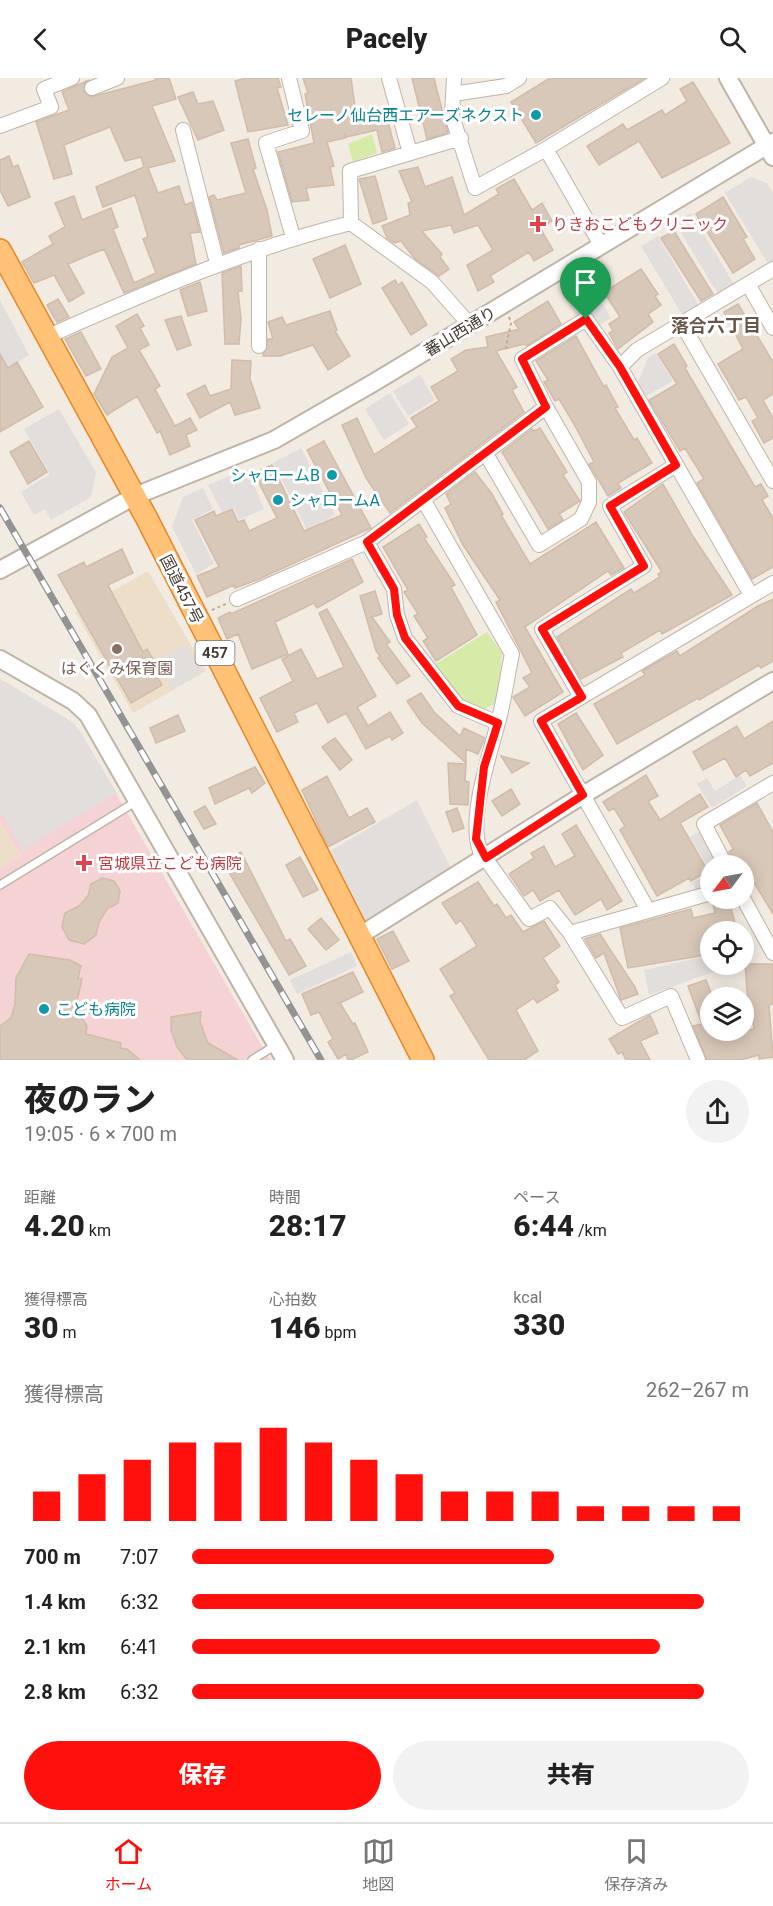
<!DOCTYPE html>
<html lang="ja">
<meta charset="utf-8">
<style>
:root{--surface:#fff;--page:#f2f2f2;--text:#222;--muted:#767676;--line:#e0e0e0;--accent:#ff100c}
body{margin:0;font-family:Roboto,"Noto Sans JP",sans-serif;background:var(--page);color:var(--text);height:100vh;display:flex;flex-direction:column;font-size:22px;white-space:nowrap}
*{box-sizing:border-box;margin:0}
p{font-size:20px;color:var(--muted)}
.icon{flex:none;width:33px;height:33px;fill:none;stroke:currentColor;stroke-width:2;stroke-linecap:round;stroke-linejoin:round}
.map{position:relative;height:982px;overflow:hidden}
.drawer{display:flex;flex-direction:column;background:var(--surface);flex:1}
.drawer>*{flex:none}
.needle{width:39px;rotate:238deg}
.tools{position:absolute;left:700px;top:777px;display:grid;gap:12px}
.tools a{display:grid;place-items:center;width:54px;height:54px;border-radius:50%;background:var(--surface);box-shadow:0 3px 15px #0003;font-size:30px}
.pin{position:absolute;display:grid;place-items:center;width:51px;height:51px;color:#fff;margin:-62px -26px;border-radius:50% 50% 50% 0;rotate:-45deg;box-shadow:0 0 6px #0007}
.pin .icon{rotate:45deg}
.round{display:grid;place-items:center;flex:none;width:63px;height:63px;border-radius:32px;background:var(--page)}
.head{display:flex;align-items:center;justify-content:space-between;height:102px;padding:0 24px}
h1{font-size:33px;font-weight:800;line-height:45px}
.stats{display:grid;grid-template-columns:repeat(3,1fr);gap:9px;height:102px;padding:6px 24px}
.stats div{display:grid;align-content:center}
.stats b{font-size:30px;font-weight:800}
.stats small{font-size:16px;font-weight:400}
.stats p{font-size:16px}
.chart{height:168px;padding:12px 24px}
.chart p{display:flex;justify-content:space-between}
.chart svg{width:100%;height:108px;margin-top:6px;stroke:var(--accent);stroke-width:6}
.primary-button{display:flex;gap:12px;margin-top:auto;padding:12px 24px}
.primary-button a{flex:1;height:69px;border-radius:36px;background:var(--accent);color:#fff;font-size:24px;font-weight:800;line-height:69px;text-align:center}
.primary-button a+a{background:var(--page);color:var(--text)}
ul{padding:0 24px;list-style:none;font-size:20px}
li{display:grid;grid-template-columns:96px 72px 1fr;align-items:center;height:45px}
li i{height:15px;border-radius:8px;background:var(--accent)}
header{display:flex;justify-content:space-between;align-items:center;height:78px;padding:0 24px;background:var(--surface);font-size:27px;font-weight:800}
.tabs{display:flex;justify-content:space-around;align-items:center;height:84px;border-top:2px solid var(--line);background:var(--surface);font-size:16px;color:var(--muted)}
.tabs a{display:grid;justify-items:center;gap:3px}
.tabs .active{color:var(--accent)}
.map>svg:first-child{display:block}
.education{fill:#eddeca}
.medical{fill:#f5d3d4}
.green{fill:#d5eba7}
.parking{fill:#e2dedb}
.building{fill:#d8c8b9;stroke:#d0bca9;stroke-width:1.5}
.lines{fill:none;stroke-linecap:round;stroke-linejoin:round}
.service-casing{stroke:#c1b4a7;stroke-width:10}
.minor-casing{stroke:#c1b4a7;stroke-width:16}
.tertiary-casing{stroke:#c1b4a7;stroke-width:20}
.trunk-casing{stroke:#e88626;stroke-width:24}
.path{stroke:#c1ab94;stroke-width:2;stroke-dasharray:3 3;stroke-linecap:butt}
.service{stroke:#fff;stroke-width:7}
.minor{stroke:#fff;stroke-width:14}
.tertiary{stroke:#fff;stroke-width:16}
.trunk{stroke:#ffc277;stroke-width:21}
.rail-casing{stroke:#939393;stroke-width:7}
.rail{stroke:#fff;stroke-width:4.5;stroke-dasharray:14;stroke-linecap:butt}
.route-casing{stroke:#fff;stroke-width:12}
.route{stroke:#ff100c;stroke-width:8}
.culture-dot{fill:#0f9aa8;stroke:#fff;stroke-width:2}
.health-dot{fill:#e0444e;stroke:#fff;stroke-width:2}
.education-dot{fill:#8d6e63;stroke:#fff;stroke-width:2}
.labels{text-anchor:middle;stroke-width:6;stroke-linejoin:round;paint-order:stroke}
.shield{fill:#fff;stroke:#7c7670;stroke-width:1.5}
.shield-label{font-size:15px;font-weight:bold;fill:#443b32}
.culture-label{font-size:16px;fill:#0d838f;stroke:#fff;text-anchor:end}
.health-label{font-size:16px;fill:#be3a42;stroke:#fff;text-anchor:start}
.street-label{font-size:16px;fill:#443b32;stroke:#fff}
.education-label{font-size:16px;fill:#785e54;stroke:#fff}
.neighbourhood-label{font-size:18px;font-weight:bold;fill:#685749;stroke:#fff}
</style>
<header><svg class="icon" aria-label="back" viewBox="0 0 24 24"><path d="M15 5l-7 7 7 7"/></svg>Pacely<svg class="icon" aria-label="search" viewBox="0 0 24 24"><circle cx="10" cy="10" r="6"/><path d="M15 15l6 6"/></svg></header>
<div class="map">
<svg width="773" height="982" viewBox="0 0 773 982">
<rect width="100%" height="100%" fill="#f2ebe2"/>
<path class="education" d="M148,493L206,593L133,635L75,534Z
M0,744L21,778L0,791Z"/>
<path class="medical" d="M0,601L72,644L81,655L270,982H0V791L21,778L0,744Z"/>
<path class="green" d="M372,56L377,75L353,84L348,66Z
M487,554L502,575L497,625L484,631L460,623L434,587Z"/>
<path class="parking" d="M751,99L767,105L773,115V183L768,186L725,115Z
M691,135L734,206L718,216L675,145Z
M658,158L699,228L683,238L641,168Z
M586,198L611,240L600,247L590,232L577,240L561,214Z
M0,222L29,277L0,295Z
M656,275L673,303L646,318L638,304L648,280Z
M420,297L435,322L408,338L393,313Z
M390,315L409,346L384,362L365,331Z
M59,331L96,394L91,419L51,442L45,431L34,437L21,414L50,396L24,351Z
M301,370L335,437L307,452L273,385Z
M247,391L264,431L239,442L233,429L222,434L208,407Z
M203,410L213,431L192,442L214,486L196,496L172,449L183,419Z
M186,566L202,594L173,611L157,583Z
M0,601L72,644L81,655L117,715L28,768L25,775L0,733Z
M740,697L747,708L712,730L697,706L707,700L715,713Z
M417,722L451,791L366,844L330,773Z
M700,753L721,787L711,788V809L697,813L692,805L711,794L690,759Z
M351,874L357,888L297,916L290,902Z
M711,877V886L723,887L724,890L649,917L644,892Z"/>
<path class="building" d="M155,0H169L176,21L152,28L175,83L148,90L158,115L179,108L185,127L192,124L200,154L190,155L196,186L124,215L104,171L68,186L84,215L69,224L54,197L34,205L22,184L53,166L49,158L65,149L55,125L74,118L82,142L111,130L118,149L113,151L134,205L156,195L143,161L148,159L135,117L103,129L96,109L144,89L141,79L125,83L110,49L64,67L72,96L54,101L36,44L69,32L62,14L89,2L85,5L84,13L91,19L156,2Z
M246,0H278L281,9L277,10L288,47L248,54L235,3Z
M303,0H351L356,36L384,29L395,70L382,74L377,52L346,59L345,55V60L327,64L334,88L330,89L334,107L306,110L309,122L292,124L278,74L314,65L305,16L308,15Z
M412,0H434L448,55L427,61Z
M550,0H645L536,65L511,24Z
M693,4L730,65L662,100L639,63L599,87L587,68L623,46L627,52L662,32L665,37L687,23L680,11Z
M193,14L198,26L213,23L224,52L198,62L178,19Z
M248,61L256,90L253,91L267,132L272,158L239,167V170L224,175L209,119L214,117L217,122L246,115L231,65Z
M9,78L13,89L18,87L30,119L8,128L0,112V82Z
M418,89L425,109L452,99L464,137L499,116L496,111L514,101L532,132L542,125L552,143L540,150L553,172L534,183L529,174L490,198L494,204L478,213L467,187L493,172L478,147L454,155L451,147L422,153L442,176L440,179L449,191L439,198L415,181L401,163L394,165L387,160L382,148L410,137L408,125L412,124L399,93Z
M375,98L387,141L373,146L359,101Z
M723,119L747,159L743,161L755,181L733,195L696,136Z
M674,153L713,216L701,223L661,160Z
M345,167L361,206L330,220L313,181Z
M241,188L242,213H238L241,241L239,266H225L222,195Z
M641,191L658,216L655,218L661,227L648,236L653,244L618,271L609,255L613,253L609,246L620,239L604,214Z
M395,202L398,207L402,204L427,247L411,257L382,210Z
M200,204L207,233L188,238L180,212Z
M58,221L69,239L57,244L47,227Z
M548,223L561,246L527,268L525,266L496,273L517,309L512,312L524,334L390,435L366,400L342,347L357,340L374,377L417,349L411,340L439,323L431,309L458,293L451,281L466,272L488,269L486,259L519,251L514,244Z
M738,226L773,284V316L763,322L773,340V360L764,365L752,343L758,340L746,319L739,322L718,286L743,271L724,234Z
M330,233L337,252L335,253L350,278L328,292L313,267L280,278H263L268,261H273L268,244L282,239L286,247Z
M137,236L144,248L140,250L149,267L139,272L160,308L155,311L175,348L190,340L197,352L186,357L190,368L170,377L160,353L157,355L137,318L107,337L94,316L112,279L128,270L116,248Z
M181,238L191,267L177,272L165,242Z
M81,254L101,291L86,298L65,261Z
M576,258L604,309L606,307L618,329L615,330L634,362L637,360L652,385L618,405L621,410L608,418L589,386L594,384L574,346L559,321L555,323L544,304L548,302L536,283Z
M674,266L687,288L685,290L755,409L761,406L768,418L762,422L773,440V489L752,501L697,405L704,401L685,370L680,373L649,322L677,306L658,276Z
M0,276L8,290L17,284L43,329L0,354Z
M232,282L251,283L250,301L260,330L235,337L230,324L200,340L187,316L205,307L210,318L231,311Z
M540,350L567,394L563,397L580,423L559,436L563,442L548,451L502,374L532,351L534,353Z
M29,363L47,394L28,406L10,374Z
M324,363L371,450L259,501L235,510L234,507L207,519L197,498L219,489L195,442L214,433L216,438L232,431L238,444L244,442L249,453L277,440L254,395L272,387L304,453L342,437L307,372Z
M475,394L492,416L503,436L501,437L530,486L596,444L624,490L611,497L608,493L525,549L563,614L525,638L513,619L530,609L523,600L532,595L496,524L500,522L463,467L445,430L451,426L446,416Z
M663,406L694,460L732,517L662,556L660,552L621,575L623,579L581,601L557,559L631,511L634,515L660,499L658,496L662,494L624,434Z
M419,446L427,459L424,460L455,507L451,509L477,557L436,583L423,563L428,560L414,538L418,536L404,514L408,512L383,469Z
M122,471L133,495L108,507L143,574L147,571L153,581L149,584L162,607L131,625L58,497L84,484L86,489Z
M352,481L363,504L317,530L314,525L275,544L288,576L252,591L238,556L227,561L218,540L230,534L231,536Z
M375,513L382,536L372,539L390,564L386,566L410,598L397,606L378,580L380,578L376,573L360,518Z
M773,521V583L761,590L759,587L699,622L698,620L617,666L594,626L645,597L642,593L677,573L680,578L758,528Z
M327,531L376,618L357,629L368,648L390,634L403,655L392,662L390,658L366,671L346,635L328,645L317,625L294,635L298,644L277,654L260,620L293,603L282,581L301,571L317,601L344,589L319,535Z
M421,615L434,634L460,658L464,650L485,660L478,676L466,671V685L422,645L407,623Z
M576,635L603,677L583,692L558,646Z
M178,637L185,653L156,665L150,650Z
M773,643V685L750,698L746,692L736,699L725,680L703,692L693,674L737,648L744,661Z
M335,660L352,682L340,692L322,669Z
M501,678L529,685L512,695Z
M448,685L466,686L465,703L469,704L468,727L450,726Z
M255,689L265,705L252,715L249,710L215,726L209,710Z
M646,697L658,718L648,723L660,742L700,716L708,729L680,745L708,793L691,803L689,800L657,818L620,752L625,748L614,730L609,733L603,724Z
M327,698L349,740L367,730L375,744L328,769L302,712Z
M511,711L520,726L502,738L492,723Z
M757,725L773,754V836L744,788H737L729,774L733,771L720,747Z
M205,728L216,746L204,751L194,734Z
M457,730L464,750L453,754L446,734Z
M576,747L622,823L607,832L601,821L575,837L559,812L540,823L533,812L524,818L509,796L534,780L531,775L544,768L555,789L575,778L562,756Z
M241,774L286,863L290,861L306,888L289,897L223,784Z
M300,779L318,812L303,819L286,787Z
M102,800L114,803L120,813L118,825L107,831L99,844L96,857L84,866L69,862L62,849L65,835L79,828L88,818L91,806Z
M478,804L494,828L497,826L506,840L511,837L523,854L544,843L560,868L543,880L559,904L555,907L558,912L537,925L534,920L516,932L538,973L524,982H489L450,918L455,915L440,891L477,868L461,842L456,846L442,825Z
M729,823L735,845L730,846L731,854H711V876L628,890L620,850L691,831L693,840L715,835L713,827Z
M321,840L339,862L326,872L308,851Z
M393,853L409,883L392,891L377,861Z
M600,856L635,909L638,916L621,922L604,875L596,880L585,861Z
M29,876L70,882L81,888L78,900L82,901L74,936L82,940L87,948L86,956L121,965L120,970L127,971L140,982H0V948L11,940L15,926L16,900Z
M745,886H773V926L769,927L773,979L759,981V977L740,982H707L693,948L702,946L688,908L706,902L711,915V952H732L733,956L754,951L751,927H748Z
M353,894L363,914L340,925L353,946L355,945L368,974L351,982H348L346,976L338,981L328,964L333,961L319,934L311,937L302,916Z
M201,934L200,944L208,965L238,982H187L177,969L171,952V939Z
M650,937L658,955L640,963L650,982H626L622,974L618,976L609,961Z"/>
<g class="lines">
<defs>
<path id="service" d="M0,807L137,723
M252,982L276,967"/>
<path id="minor" d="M289,0L302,53L266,65L293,159
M389,0L410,75
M454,0L452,38L475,110L546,71L662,0
M92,10L117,0
M453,16L506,8L519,0
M0,48L51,29L44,11L72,0
M183,52L217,185
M546,71L601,167
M351,145L350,93L461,60
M748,206L773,250
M682,246L773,403
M46,259C146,215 245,171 351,145L432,204L470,247
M259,268V171
M486,376L539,467L581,441L589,424V404L546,329
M424,423L512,576C507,599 504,623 498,645C489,679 468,740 480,773L529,841L550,830L570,855L711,815
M367,464L394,511L397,537L405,560L458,628L498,645
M751,517L620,289L637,272L773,191
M237,521L367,464L546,329L522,281L586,241L620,289
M581,619L542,551L644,488L610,428L676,387
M726,788L704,746L773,705
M743,820L773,875
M648,832L541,643L773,505
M570,855L622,940L671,918L698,982"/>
<path id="tertiary" d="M728,0L773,79
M0,492L135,418L274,362L373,305L773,64
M0,581L73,623L88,637L285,982
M359,858L583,717L773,603"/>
<path id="trunk" d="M0,172L146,439L423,982"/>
</defs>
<use href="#service" class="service-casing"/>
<use href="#minor" class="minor-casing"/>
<use href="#tertiary" class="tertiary-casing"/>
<use href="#trunk" class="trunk-casing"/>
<path class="path" d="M509,239L511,245L506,269L509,273
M212,532L226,526"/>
<use href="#service" class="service"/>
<use href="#minor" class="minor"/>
<use href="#tertiary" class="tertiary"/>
<use href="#trunk" class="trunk"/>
<defs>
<path id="rail" d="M0,430L321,982"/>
</defs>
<use href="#rail" class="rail-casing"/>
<use href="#rail" class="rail"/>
</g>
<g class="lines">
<defs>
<path id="route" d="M586,241L620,289L676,387L610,428L644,488L542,551L582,619L541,643L583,717L486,780L476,761L484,689L498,645L458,628L405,560L397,537L394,511L367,464L546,329L522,281Z"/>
</defs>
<use href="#route" class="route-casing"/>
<use href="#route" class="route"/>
</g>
<g class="culture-dot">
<circle cx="536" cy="37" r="6"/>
<circle cx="332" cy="397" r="6"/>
<circle cx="278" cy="422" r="6"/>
<circle cx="44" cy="931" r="6"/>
</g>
<g class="health-dot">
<path d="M535 137h6v6h6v6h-6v6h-6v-6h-6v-6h6z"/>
<path d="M81 776h6v6h6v6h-6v6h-6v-6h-6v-6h6z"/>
</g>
<circle class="education-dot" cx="117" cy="571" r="6"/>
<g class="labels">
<rect class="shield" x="195.5" y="563" width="39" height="24" rx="4.5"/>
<g class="shield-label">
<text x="215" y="580">457</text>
</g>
<g class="culture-label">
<text x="524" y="43">セレーノ仙台西エアーズネクスト</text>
<text x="320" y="403">シャロームB</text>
<text x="290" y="428" text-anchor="start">シャロームA</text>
<text x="56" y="937" text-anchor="start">こども病院</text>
</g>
<g class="health-label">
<text x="552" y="152">りきおこどもクリニック</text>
<text x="98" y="791">宮城県立こども病院</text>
</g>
<g class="street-label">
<text transform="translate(460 253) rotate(-31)" y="6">蕃山西通り</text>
<text transform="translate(182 511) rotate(63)" y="6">国道457号</text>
</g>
<g class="education-label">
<text x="117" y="596">はぐくみ保育園</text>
</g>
<g class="neighbourhood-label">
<text x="716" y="254">落合六丁目</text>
</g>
</g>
</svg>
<div class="tools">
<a><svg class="needle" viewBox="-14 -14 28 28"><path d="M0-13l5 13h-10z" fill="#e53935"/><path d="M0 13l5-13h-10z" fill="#767676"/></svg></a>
<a><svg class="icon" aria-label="locate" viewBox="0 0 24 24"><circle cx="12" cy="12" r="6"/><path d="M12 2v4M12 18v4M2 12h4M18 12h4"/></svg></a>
<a><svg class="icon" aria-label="layers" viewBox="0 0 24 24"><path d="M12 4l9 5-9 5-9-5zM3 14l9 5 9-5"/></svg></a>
</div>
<div class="pin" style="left:586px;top:241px;background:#1e9e55"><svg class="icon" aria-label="arrive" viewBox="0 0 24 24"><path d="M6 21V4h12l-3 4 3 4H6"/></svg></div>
</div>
<section class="drawer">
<div class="head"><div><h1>夜のラン</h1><p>19:05 · 6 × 700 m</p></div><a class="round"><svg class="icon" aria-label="share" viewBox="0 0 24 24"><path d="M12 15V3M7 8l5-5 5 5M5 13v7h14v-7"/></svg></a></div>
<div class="stats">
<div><p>距離</p><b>4.20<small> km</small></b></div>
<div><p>時間</p><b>28:17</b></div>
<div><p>ペース</p><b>6:44<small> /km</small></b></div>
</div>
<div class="stats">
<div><p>獲得標高</p><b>30<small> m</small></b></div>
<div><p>心拍数</p><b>146<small> bpm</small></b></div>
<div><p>kcal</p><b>330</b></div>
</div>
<div class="chart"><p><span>獲得標高</span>262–267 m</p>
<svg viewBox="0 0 160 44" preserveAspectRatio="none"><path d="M5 44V32M15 44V25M25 44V19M35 44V12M45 44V12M55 44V6M65 44V12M75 44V19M85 44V25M95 44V32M105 44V32M115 44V32M125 44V38M135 44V38M145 44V38M155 44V38"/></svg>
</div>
<ul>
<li><b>700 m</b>7:07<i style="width:65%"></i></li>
<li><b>1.4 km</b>6:32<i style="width:92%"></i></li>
<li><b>2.1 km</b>6:41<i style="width:84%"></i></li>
<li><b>2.8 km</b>6:32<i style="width:92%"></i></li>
</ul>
<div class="primary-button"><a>保存</a><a>共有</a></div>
</section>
<nav class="tabs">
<a class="active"><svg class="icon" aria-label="home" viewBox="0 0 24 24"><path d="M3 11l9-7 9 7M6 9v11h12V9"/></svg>ホーム</a>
<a><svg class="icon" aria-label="map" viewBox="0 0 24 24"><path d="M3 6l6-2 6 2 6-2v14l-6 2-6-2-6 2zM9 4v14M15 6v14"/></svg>地図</a>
<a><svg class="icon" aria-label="saved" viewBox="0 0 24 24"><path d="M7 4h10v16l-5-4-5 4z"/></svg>保存済み</a>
</nav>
